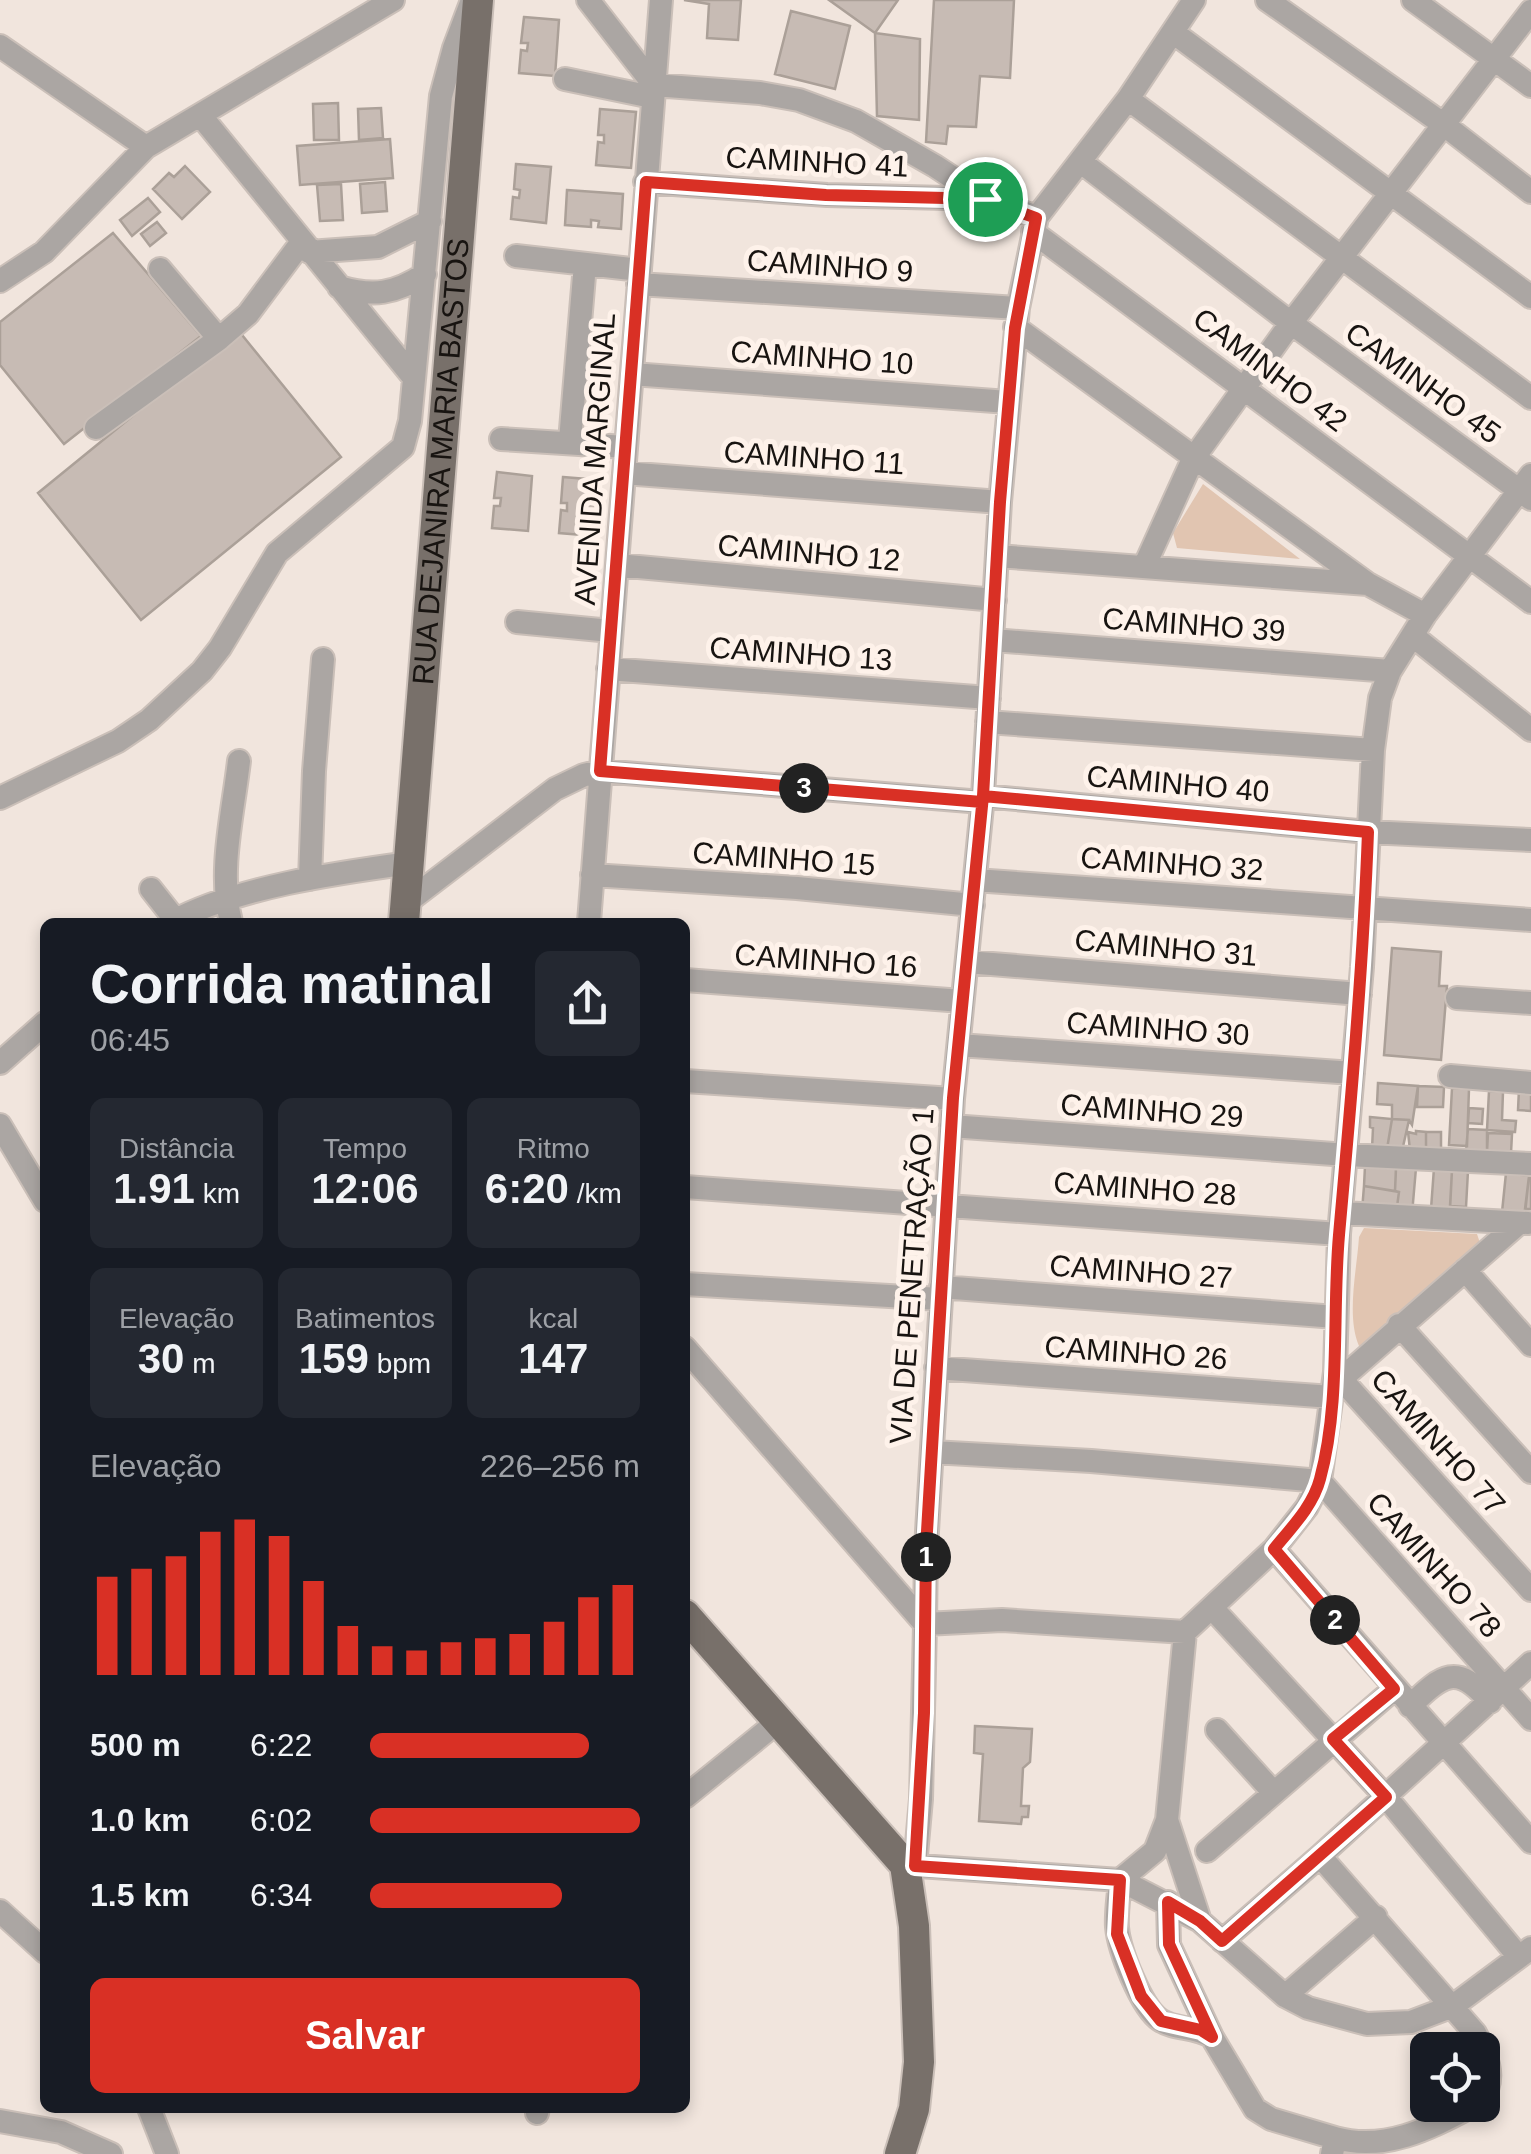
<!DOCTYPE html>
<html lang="pt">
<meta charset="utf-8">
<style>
:root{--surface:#171b24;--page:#242831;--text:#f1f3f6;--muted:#9ea1a6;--accent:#d93025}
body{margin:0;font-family:Helvetica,sans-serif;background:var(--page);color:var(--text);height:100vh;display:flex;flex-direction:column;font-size:38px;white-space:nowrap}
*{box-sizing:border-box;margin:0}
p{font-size:32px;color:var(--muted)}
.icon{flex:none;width:55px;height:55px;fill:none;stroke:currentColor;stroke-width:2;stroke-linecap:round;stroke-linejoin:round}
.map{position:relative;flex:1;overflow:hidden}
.sheet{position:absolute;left:40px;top:918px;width:650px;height:1195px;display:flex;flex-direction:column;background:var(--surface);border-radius:15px;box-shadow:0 5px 15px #0003}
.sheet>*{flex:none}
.fabs{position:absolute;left:1410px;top:2032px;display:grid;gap:20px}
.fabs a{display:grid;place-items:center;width:90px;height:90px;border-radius:15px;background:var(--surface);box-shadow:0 5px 15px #0003;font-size:50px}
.pin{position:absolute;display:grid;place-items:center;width:85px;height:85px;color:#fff;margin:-42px;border:5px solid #fff;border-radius:50%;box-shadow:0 2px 10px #0007}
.km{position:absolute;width:50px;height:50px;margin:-25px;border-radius:50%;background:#222;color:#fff;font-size:28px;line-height:50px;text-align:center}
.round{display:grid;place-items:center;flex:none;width:105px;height:105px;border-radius:15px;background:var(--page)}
.head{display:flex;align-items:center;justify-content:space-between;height:170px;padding:0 50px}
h1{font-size:55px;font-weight:700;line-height:75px}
.metrics{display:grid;grid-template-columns:repeat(3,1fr);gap:15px;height:170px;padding:10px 50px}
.metrics div{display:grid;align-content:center;border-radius:15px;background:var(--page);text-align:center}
.metrics b{font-size:42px;font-weight:700}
.metrics small{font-size:28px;font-weight:400}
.metrics p{font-size:28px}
.chart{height:280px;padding:20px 50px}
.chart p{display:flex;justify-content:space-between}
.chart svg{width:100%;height:180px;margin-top:10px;stroke:var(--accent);stroke-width:6}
.primary-button{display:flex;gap:20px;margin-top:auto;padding:20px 50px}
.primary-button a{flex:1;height:115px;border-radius:15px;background:var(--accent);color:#fff;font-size:40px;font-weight:700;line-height:115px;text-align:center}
ul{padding:0 50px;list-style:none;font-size:32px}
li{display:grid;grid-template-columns:160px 120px 1fr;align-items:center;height:75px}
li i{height:25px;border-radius:12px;background:var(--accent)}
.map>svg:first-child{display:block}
.green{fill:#e1c5b1}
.building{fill:#c7bbb4;stroke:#aba098;stroke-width:2.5}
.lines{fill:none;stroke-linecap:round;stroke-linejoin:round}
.minor-casing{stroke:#cabfb8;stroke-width:26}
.major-casing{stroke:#cabfb8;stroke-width:34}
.minor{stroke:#aba6a3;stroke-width:22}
.major{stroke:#78706a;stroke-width:30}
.route-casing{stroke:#fff;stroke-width:20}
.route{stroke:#d93025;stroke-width:12}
.labels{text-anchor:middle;stroke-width:10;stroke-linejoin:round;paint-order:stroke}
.street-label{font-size:30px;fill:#181411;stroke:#fef2ea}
</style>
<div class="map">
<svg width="1531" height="2154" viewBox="0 0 1531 2154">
<rect width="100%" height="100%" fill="#f1e5dd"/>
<path class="green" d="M1203,484L1300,559L1177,548L1173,533Z
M1364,1228L1477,1234L1480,1243L1368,1345L1359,1346C1346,1316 1357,1269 1359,1237Z"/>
<path class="building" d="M684,0H741L738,40L707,38L709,4Z
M829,0H898L875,33Z
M934,0H1014L1010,78L980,76L976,127L948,126L946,144L926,142Z
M791,11L850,26L835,89L775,74Z
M524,17L559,20L555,76L519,73L521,50L527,51L528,43H521Z
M875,33L920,39L919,120L877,116Z
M338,103L339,140H314L313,104Z
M381,108L383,138L359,140L358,109Z
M600,109L636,112L631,168L596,165L598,142L604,143V135H598Z
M390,139L393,178L300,185L297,146Z
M516,164L551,167L546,223L511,219L513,197L519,198L520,190L514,189Z
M185,166L210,192L182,219L153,189L169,173L174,177Z
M385,182L387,211L362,213L360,184Z
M341,184L343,220L320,221L317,185Z
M567,190L623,194L621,229L598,227L599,221L591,220V227L565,225Z
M148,198L160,212L132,236L120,220Z
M157,222L166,233L150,246L141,234Z
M113,233L201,336L64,444L0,365V322Z
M238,330L341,457L141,620L38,493Z
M497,472L532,476L528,531L492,528L494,506H500L501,498H494Z
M563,477L599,480L594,536L559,533L561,510L567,511V503H561Z
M1392,948L1441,952L1439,986H1447L1441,1060L1384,1055Z
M1378,1083L1418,1086L1412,1125L1409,1120L1392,1119V1105L1377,1104Z
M1418,1086L1444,1087L1443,1107H1417Z
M1452,1088L1469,1089L1467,1146L1449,1145Z
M1519,1089L1531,1090V1111L1518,1110Z
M1489,1091L1503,1092L1502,1120L1516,1121L1515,1132L1487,1130Z
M1469,1108L1483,1109L1482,1124L1468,1123Z
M1370,1117L1392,1119L1387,1149H1372L1373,1128L1370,1127Z
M1392,1119L1409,1120L1402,1151L1387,1149Z
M1468,1129L1487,1130V1152L1466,1150Z
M1416,1131L1426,1132V1151L1410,1150L1408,1132L1416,1134Z
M1426,1132H1441V1151H1426Z
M1488,1133L1512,1134L1511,1153L1487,1152Z
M1365,1166L1396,1169L1395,1191L1364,1186Z
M1396,1167L1416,1168L1412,1214H1396L1399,1192L1395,1191Z
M1434,1168L1452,1170L1450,1210L1431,1209Z
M1530,1168H1531V1209H1525Z
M1452,1170L1468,1171L1466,1207L1450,1206Z
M1506,1173L1529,1176L1525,1214L1502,1212Z
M1364,1186L1399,1192L1396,1214L1362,1211Z
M975,1726L1032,1729L1030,1762L1023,1768L1021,1806H1029L1028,1817H1022L1021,1824L979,1821L983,1754L974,1753Z"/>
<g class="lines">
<defs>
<path id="minor" d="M588,0L654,85L760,93L799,100L856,121L935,166L985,199L1037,217
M1194,0L1128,99L1037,217L1018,308L1000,502L983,796L953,1099L926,1548L925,1624L1002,1620L1185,1632L1274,1549L1307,1507L1320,1481L1335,1372L1339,1234L1362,967L1373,750L1380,698L1390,671L1425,615L1531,475
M1267,0L1443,124L1531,192
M1413,0L1531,86
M1174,33L1531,297
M0,46L146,147
M565,79L652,97
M1128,99L1531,398
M201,116L414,378
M1081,162L1291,323L1531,499
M645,182L827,195L985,199
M1033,232L1531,602
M309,252L378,247L430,221
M516,256L640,270
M160,269L219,339
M0,281L44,252L146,147L393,0
M638,284L1018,308
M339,287C373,297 395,294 425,274
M1015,327L1368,584L1425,615
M632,374L1008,402
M96,428L219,339L248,314L301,243
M501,439L626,447
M570,441L585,264
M624,473L1000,502
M997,556L1368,584
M617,565L995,600
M1145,565L1193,459L1291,323L1531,11
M517,622L611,631
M1413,636L1531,730
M993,640L1390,671
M608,669L989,698
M987,722L1373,750
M983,796L1368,832L1531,840
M0,798L118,741L149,720L202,671L220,648L277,553L403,447L410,421L441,96L454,48L471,3
M592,875L797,888L973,905
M310,879L314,771L323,659
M975,880L1531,920
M151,889L177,922
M406,903L555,789L584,775L600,771L982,802
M172,922C237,887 336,873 410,863
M231,922C218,872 233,813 239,761
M589,922L661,0
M967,962L1360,994
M685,980L962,1001
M1457,998L1531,1003
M959,1045L1353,1073
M0,1063L45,1023
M1450,1076L1531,1083
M685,1081L953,1099
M0,1125L45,1201
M951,1126L1347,1155L1531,1164
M685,1187L1339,1234
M1342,1213L1528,1223
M1465,1270L1531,1345
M685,1284L940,1299
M941,1287L1336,1317
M1399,1325L1531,1472
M685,1348L925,1624L921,1799L915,1866
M936,1368L1332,1397
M1341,1379L1531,1590
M1333,1386L1519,1223
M932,1452L1091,1461L1320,1481L1531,1719
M1274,1549L1531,1842
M1213,1609L1386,1797L1519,1957
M1410,1706C1442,1675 1457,1662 1490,1702
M1217,1730L1273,1792
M685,1797L780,1720
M1167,1820L1200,1921L1285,1996L1308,2008L1367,2024L1411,2022L1453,2006L1531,1948
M1207,1851L1394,1689
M1320,1856L1475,2033C1486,2054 1497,2077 1482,2098
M905,1865L1120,1880L1200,1921
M1120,1880C1119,1895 1116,1912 1117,1927C1119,1950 1141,2007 1160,2020C1175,2030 1195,2026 1212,2037L1255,2109L1271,2119L1335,2138
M1120,1880L1155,1851L1167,1820L1185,1632
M1168,1902L1169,1945L1212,2037
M0,1911L45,1952
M1222,1941L1320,1856L1531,1663
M1285,1996L1376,1917
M149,2108L167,2154
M537,2113L538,2108
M0,2121L61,2132L111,2154
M1332,2154L1335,2138C1386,2152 1430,2128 1474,2105"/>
<g id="major">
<path id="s1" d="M404,922L478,0"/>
<path d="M685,1615L905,1865L914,1926L919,2062L914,2109L900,2154"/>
</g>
</defs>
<use href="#minor" class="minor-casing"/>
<use href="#major" class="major-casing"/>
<use href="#minor" class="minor"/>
<use href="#major" class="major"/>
</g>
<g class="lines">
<defs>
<path id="route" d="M985,199L1036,218L1015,328L1000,502L983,796L953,1098L926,1548L924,1713L915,1866L1120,1880L1117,1934L1141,1996L1161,2021L1201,2030L1212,2037L1169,1944L1168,1902L1200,1921L1222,1941L1386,1797L1333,1739L1394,1689L1274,1549C1291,1528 1313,1506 1320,1479C1341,1402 1332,1314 1339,1235C1351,1101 1363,967 1368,832L983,796L982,802L600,771L646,182L826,195L985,199"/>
</defs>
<use href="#route" class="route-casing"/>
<use href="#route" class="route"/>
</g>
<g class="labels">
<g class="street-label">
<text transform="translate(817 162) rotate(3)" y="10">CAMINHO 41</text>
<text transform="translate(830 266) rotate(4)" y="10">CAMINHO 9</text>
<text transform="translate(822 358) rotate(4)" y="10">CAMINHO 10</text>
<text transform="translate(1270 370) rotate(37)" y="10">CAMINHO 42</text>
<text transform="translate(1423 383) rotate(36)" y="10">CAMINHO 45</text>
<text transform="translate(814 458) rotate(4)" y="10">CAMINHO 11</text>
<text transform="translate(595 459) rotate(-86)" y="10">AVENIDA MARGINAL</text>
<text dy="10" stroke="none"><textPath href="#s1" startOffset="462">RUA DEJANIRA MARIA BASTOS</textPath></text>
<text transform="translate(809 553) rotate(5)" y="10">CAMINHO 12</text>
<text transform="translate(1194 625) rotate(4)" y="10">CAMINHO 39</text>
<text transform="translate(801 654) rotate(4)" y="10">CAMINHO 13</text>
<text transform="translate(1178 784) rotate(5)" y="10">CAMINHO 40</text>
<text transform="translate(784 859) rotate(4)" y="10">CAMINHO 15</text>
<text transform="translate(1172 864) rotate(4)" y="10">CAMINHO 32</text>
<text transform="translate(1166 948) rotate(5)" y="10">CAMINHO 31</text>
<text transform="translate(826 961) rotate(4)" y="10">CAMINHO 16</text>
<text transform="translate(1158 1029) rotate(4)" y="10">CAMINHO 30</text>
<text transform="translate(1152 1111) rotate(4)" y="10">CAMINHO 29</text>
<text transform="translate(1145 1189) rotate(4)" y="10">CAMINHO 28</text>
<text transform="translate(1141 1272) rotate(4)" y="10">CAMINHO 27</text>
<text transform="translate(912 1276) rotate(-86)" y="10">VIA DE PENETRAÇÃO 1</text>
<text transform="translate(1136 1353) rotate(4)" y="10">CAMINHO 26</text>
<text transform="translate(1438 1442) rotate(48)" y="10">CAMINHO 77</text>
<text transform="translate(1434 1565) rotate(48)" y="10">CAMINHO 78</text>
</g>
</g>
</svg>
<div class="fabs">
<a><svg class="icon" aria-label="locate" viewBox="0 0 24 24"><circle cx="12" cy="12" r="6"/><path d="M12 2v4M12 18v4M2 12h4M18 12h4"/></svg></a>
</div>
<div class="pin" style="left:985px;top:199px;background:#1e9e55"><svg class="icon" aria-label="arrive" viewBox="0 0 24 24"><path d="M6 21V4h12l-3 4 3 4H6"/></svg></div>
<b class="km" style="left:926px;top:1557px">1</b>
<b class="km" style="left:1335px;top:1620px">2</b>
<b class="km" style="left:804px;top:788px">3</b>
<section class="sheet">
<div class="head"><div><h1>Corrida matinal</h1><p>06:45</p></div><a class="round"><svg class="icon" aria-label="share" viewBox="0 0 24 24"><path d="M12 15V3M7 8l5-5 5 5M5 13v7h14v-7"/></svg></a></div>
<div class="metrics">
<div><p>Distância</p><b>1.91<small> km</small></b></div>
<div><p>Tempo</p><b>12:06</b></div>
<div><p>Ritmo</p><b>6:20<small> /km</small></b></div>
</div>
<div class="metrics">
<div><p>Elevação</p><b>30<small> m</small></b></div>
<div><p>Batimentos</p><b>159<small> bpm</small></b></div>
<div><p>kcal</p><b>147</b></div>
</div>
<div class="chart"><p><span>Elevação</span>226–256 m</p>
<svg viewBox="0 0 160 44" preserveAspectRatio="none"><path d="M5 44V20M15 44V18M25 44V15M35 44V9M45 44V6M55 44V10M65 44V21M75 44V32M85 44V37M95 44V38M105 44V36M115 44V35M125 44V34M135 44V31M145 44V25M155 44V22"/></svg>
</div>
<ul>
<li><b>500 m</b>6:22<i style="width:81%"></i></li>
<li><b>1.0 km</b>6:02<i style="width:100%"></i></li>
<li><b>1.5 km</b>6:34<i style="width:71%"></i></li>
</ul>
<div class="primary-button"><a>Salvar</a></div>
</section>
</div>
